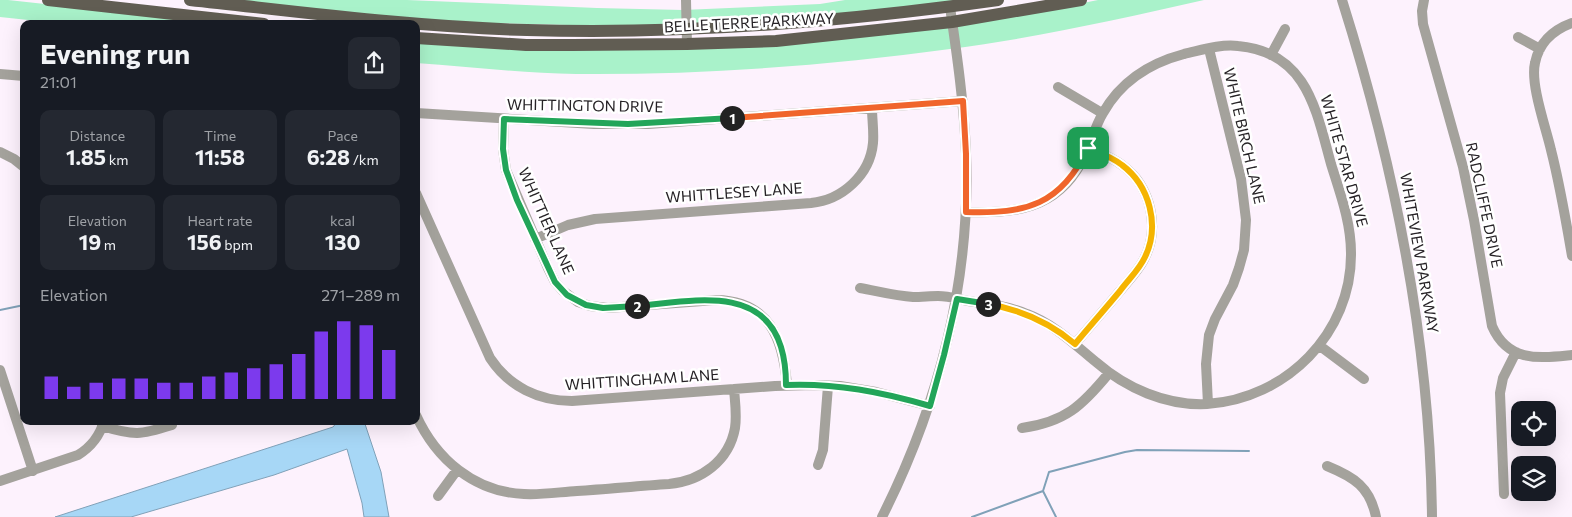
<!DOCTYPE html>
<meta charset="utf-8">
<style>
:root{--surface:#171b24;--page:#242831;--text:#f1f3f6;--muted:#9ea1a6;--accent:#7c3aed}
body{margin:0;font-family:Commissioner,sans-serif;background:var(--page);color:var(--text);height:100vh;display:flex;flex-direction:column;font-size:19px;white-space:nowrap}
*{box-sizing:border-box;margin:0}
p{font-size:16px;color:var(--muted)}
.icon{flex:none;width:28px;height:28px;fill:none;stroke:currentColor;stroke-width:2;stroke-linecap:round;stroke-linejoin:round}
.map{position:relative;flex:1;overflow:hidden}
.details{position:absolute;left:20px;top:20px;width:400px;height:405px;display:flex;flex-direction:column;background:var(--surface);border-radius:10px;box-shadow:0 5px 20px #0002}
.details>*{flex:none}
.fabs{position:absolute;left:1511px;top:401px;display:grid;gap:10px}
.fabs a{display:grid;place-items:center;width:45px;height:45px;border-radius:10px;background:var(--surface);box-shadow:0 5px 20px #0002;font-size:25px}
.pin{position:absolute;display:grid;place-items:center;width:42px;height:42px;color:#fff;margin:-21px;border-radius:10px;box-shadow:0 2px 8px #0006}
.km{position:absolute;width:25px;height:25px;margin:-12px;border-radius:50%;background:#222;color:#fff;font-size:14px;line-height:25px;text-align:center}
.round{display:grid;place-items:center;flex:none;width:52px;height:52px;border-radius:10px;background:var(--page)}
.overview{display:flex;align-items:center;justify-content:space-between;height:85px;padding:0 20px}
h1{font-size:28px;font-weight:700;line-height:38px}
.stats{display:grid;grid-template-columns:repeat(3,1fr);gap:8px;height:85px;padding:5px 20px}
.stats div{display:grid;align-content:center;border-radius:10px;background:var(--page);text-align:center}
.stats b{font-size:21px;font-weight:700}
.stats small{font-size:14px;font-weight:400}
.stats p{font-size:14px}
.chart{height:140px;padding:10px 20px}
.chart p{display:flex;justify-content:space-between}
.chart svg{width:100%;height:90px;margin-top:5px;stroke:var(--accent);stroke-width:6}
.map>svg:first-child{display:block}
.green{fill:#a9f2ca}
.water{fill:#a7d7f6;stroke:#80a1b8}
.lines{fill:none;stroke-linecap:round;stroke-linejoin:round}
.stream{stroke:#80a1b8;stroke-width:2}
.minor{stroke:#a4a29c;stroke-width:10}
.major{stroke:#615d53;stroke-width:12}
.split-1-casing{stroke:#fff;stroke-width:10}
.split-2-casing{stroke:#fff;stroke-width:10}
.split-3-casing{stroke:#fff;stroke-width:10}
.split-4-casing{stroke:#fff;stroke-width:10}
.split-1{stroke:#f0652b;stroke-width:6}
.split-2{stroke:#22a559;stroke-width:6}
.split-3{stroke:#22a559;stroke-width:6}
.split-4{stroke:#f5b400;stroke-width:6}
.labels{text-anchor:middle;stroke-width:5;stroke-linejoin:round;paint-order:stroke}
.street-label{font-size:15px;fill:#262226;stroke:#fff}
</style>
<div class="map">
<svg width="1572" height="517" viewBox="0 0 1572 517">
<rect width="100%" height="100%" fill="#fdf2fd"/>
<path class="green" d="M0,0H8L229,24H66L0,17Z
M216,0H407L597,8L683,10L820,4L845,0H974L889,11L650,27L444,22Z
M1098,0H1204C1120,19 1035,38 950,49C826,66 701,75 576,74C523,73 469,67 416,63V42L635,49L1048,10Z"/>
<path class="water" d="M338,421H364L381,472L389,517H364L362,503L347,449L274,475L131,517H55L333,427Z"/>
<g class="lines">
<path class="stream" d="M0,310L24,305
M1043,491L1056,517
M972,517L1043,491L1049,472L1125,452L1137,450L1249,451"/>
<path class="minor" d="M686,0L687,44
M1342,0C1395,168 1430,340 1432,517
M1424,0L1422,11L1423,24L1463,167L1474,220L1492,326C1508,363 1540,358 1572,355
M1572,23C1553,30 1539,43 1535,63C1530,84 1546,128 1551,150C1560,185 1566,221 1572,256
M1518,37L1540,49
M1271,55L1285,29
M0,74L24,76
M1058,87L1102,113
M416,113L594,124H648L963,101
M504,119L503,149L506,170L548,268L555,282L563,291L578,302L590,306L608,308L716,300C770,301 783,339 787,385
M0,152L14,159L24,167
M416,193L490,358C509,387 539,401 572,401L775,386L815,385L840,386L876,392L930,406
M535,239L568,225L595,219L811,203C842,200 870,175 873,143C874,131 872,119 872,108
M860,288C877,291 895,296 913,297C922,297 930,296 938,296C948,296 958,299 968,301C988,304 1008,306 1027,314C1054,324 1074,344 1096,362C1126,388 1166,406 1207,404C1286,399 1352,333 1351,253C1351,222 1340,193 1331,164C1316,110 1307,52 1238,46C1220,44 1202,50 1184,54C1150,63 1121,81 1103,113C1094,128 1090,147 1081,163C1056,209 1014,214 966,212
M1075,344C1090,326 1105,309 1120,291C1128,281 1137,272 1143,261C1161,229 1151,186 1122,165C1112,157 1100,153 1088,148
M1320,346L1364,379
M0,370L33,471
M1208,404L1206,364L1209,335L1215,319L1233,285L1239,268L1244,250L1246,220L1241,179L1209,49
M416,415C436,459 474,492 524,494C542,495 560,492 577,491C608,489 638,486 669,484C701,481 729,461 735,428C737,415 735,402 734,389
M102,426C135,436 140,435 172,425
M1022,428C1065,422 1082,406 1109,373
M818,465L823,450L828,386
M1327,466C1354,477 1370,487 1376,517
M0,481L78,455C91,447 100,435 104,421
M1504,494L1500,393L1503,378L1516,352
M438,496L457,470
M882,517C939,404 971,280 966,153C964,104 957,55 950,7"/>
<path class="major" d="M48,0L264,24
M190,0C302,12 414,27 527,30C685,35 841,22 998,0
M416,38L526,45H573L687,44L776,41L952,22L1081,0"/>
</g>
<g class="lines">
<defs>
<path id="split-1" d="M732,118L963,101L966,154V212C1026,214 1061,205 1088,148"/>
<path id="split-2" d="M637,306L603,308L586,305L567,295L555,282L517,200L506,170L503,149L504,119L628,124L732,118"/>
<path id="split-3" d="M637,306C687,302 762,283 781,347C785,360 786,373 786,385C836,383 882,392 930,406L944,355L957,299L988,304"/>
<path id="split-4" d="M988,304C1022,310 1049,322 1075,344C1090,326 1105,309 1120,291C1128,280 1139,270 1145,257C1160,226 1150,186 1122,165C1112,157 1100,153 1088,148"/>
</defs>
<use href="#split-1" class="split-1-casing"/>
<use href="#split-2" class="split-2-casing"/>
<use href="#split-3" class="split-3-casing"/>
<use href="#split-4" class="split-4-casing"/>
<use href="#split-1" class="split-1"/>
<use href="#split-2" class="split-2"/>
<use href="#split-3" class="split-3"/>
<use href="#split-4" class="split-4"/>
</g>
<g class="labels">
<g class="street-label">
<text transform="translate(749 23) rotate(-3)" y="5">BELLE TERRE PARKWAY</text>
<text transform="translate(585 106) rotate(1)" y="5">WHITTINGTON DRIVE</text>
<text transform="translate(1244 136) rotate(77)" y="5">WHITE BIRCH LANE</text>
<text transform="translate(1344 161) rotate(74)" y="5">WHITE STAR DRIVE</text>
<text transform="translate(734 193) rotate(-4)" y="5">WHITTLESEY LANE</text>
<text transform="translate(1484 205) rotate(78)" y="5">RADCLIFFE DRIVE</text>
<text transform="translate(546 221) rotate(66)" y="5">WHITTIER LANE</text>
<text transform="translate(1419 253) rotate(80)" y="5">WHITEVIEW PARKWAY</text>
<text transform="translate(642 380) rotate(-4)" y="5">WHITTINGHAM LANE</text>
</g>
</g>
</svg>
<div class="fabs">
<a><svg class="icon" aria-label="locate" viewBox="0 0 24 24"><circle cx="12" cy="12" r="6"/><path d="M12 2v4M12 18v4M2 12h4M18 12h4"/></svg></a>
<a><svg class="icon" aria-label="layers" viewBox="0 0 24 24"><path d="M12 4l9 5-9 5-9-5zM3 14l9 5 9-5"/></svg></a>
</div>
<div class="pin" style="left:1088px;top:148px;background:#1e9e55"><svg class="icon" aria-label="arrive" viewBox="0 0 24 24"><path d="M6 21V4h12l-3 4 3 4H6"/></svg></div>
<b class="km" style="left:732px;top:118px">1</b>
<b class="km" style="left:637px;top:306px">2</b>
<b class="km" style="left:988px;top:304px">3</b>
<section class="details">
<div class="overview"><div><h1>Evening run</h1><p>21:01</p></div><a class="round"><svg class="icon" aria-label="share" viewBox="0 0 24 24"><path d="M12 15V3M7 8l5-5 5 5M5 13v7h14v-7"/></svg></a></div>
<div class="stats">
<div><p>Distance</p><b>1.85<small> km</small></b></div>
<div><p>Time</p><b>11:58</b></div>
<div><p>Pace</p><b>6:28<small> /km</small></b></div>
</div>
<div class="stats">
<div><p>Elevation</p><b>19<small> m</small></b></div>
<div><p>Heart rate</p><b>156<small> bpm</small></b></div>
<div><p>kcal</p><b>130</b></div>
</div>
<div class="chart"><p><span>Elevation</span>271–289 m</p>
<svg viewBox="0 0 160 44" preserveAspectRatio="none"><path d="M5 44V33M15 44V38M25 44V36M35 44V34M45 44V34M55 44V36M65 44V36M75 44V33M85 44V31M95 44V29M105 44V27M115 44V22M125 44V11M135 44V6M145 44V8M155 44V20"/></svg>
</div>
</section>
</div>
